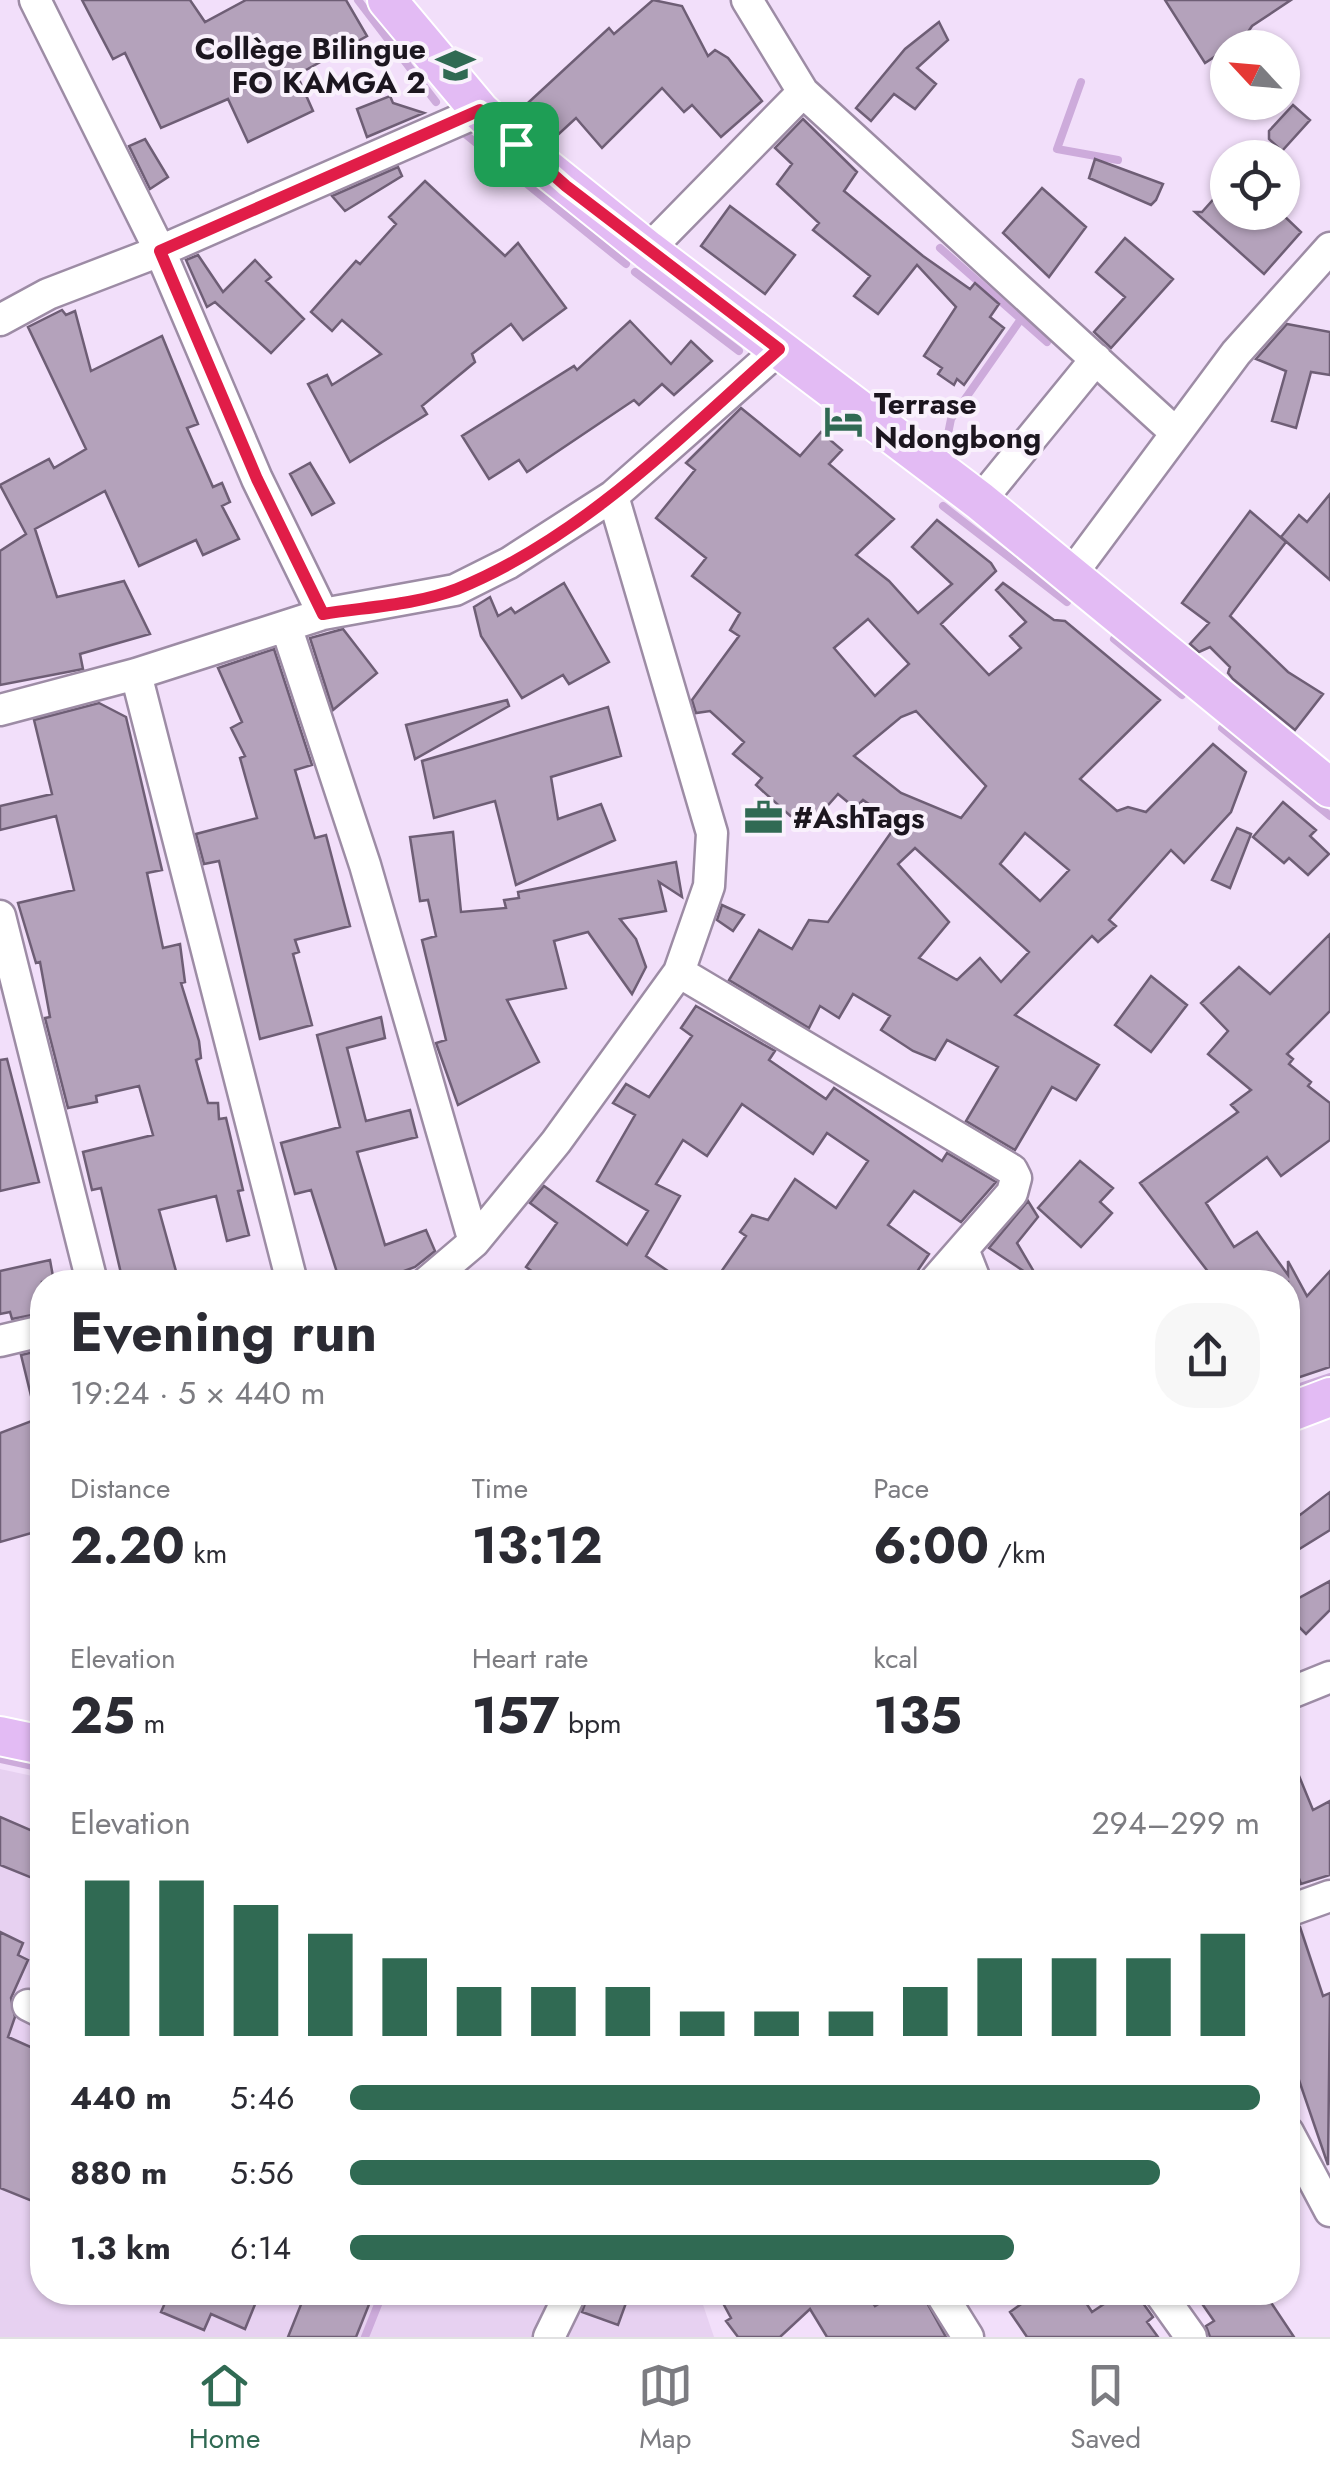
<!DOCTYPE html>
<meta charset="utf-8">
<style>
:root{--surface:#fff;--page:#f7f7f7;--text:#2b2b33;--muted:#7c7c81;--line:#e1e1e2;--accent:#306a53}
body{margin:0;font-family:Jost,sans-serif;background:var(--page);color:var(--text);height:100vh;display:flex;flex-direction:column;font-size:38px;white-space:nowrap}
*{box-sizing:border-box;margin:0}
p{font-size:32px;color:var(--muted)}
.icon{flex:none;width:55px;height:55px;fill:none;stroke:currentColor;stroke-width:2;stroke-linecap:round;stroke-linejoin:round}
.map{position:relative;flex:1;overflow:hidden}
.details{position:absolute;left:30px;top:1270px;width:1270px;height:1035px;display:flex;flex-direction:column;background:var(--surface);border-radius:40px;box-shadow:0 2px 8px #0004}
.details>*{flex:none}
.needle{width:65px;rotate:296deg}
.controls{position:absolute;left:1210px;top:30px;display:grid;gap:20px}
.controls a{display:grid;place-items:center;width:90px;height:90px;border-radius:50%;background:var(--surface);box-shadow:0 2px 8px #0004;font-size:50px}
.pin{position:absolute;display:grid;place-items:center;width:85px;height:85px;color:#fff;margin:-42px;border-radius:20px;box-shadow:0 5px 15px #0006}
.round{display:grid;place-items:center;flex:none;width:105px;height:105px;border-radius:40px;background:var(--page)}
.summary{display:flex;align-items:center;justify-content:space-between;height:170px;padding:0 40px}
h1{font-size:55px;font-weight:700;line-height:75px}
.figures{display:grid;grid-template-columns:repeat(3,1fr);gap:15px;height:170px;padding:10px 40px}
.figures div{display:grid;align-content:center}
.figures b{font-size:50px;font-weight:700}
.figures small{font-size:28px;font-weight:400}
.figures p{font-size:28px}
.chart{height:280px;padding:20px 40px}
.chart p{display:flex;justify-content:space-between}
.chart svg{width:100%;height:180px;margin-top:10px;stroke:var(--accent);stroke-width:6}
ul{padding:0 40px;list-style:none;font-size:32px}
li{display:grid;grid-template-columns:160px 120px 1fr;align-items:center;height:75px}
li i{height:25px;border-radius:12px;background:var(--accent)}
.dock{display:flex;justify-content:space-around;align-items:center;height:140px;border-top:2px solid var(--line);background:var(--surface);font-size:28px;color:var(--muted)}
.dock a{display:grid;justify-items:center;gap:5px}
.dock .selected{color:var(--accent)}
.map>svg:first-child{display:block}
.built{fill:#e7d1f1}
.lines{fill:none;stroke-linecap:round;stroke-linejoin:round}
.stream{stroke:#cdabdb;stroke-width:8}
.building{fill:#b4a2bb;stroke:#6e5e75;stroke-width:2.5;fill-rule:evenodd}
.minor-casing{stroke:#9d8ca5;stroke-width:35}
.major-casing{stroke:#fff;stroke-width:42}
.minor{stroke:#fff;stroke-width:30}
.major{stroke:#e3bbf4;stroke-width:38}
.route-casing{stroke:#fff;stroke-width:20}
.route{stroke:#e11d48;stroke-width:12}
.labels{text-anchor:middle;stroke-width:8;stroke-linejoin:round;paint-order:stroke}
.poi-label{font-size:30px;font-weight:bold;fill:#1c161f;stroke:#f9f1fc;text-anchor:start}
</style>
<div class="map">
<svg width="1330" height="2337" viewBox="0 0 1330 2337">
<rect width="100%" height="100%" fill="#f2dffa"/>
<path class="built" d="M0,1769L42,1778V2292L699,2293L714,2337H0Z"/>
<g class="lines">
<path class="stream" d="M358,0L436,102
M1081,82L1057,149L1118,160
M465,134L626,264
M940,248L1047,342
M635,272L739,351
M931,448L948,434L951,419L1021,319
M943,506L1067,602
M1114,639L1182,695
M1222,728L1330,816
M1288,1391L1330,1377
M0,1759L42,1768
M365,2337L383,2292"/>
</g>
<path class="building" d="M82,0H190L205,22L246,0H346L367,36L297,75L313,111L248,142L228,99L161,128L125,53L113,59Z
M653,0L682,6L708,56L715,50L728,58L762,101L721,137L692,105L684,112L662,88L602,148L576,118L550,142L516,114L609,28L614,34Z
M1165,0H1291L1252,26L1248,32L1259,48H1228L1205,63Z
M939,22L948,40L917,68L936,84L915,109L894,94L871,121L856,108L905,49Z
M390,96L393,103L424,113L367,137L357,109Z
M1293,105L1310,120L1282,151L1269,139V131Z
M803,119L857,172L844,191L923,256L970,289L975,283L999,304L990,317L1004,328L964,385L957,379L954,385L938,374L942,368L924,356L956,307L917,265L878,314L854,296L870,276L813,230L819,223L777,184L792,164L775,148Z
M145,139L168,177L150,189L129,146Z
M1095,159L1163,184L1156,200L1151,205L1089,178Z
M398,167L402,176L345,211L332,196Z
M425,181L505,256L518,243L566,308L523,340L511,324L472,354L475,362L422,406L427,414L350,462L308,384L327,375L332,385L381,354L342,320L332,331L311,312L356,261L360,264L396,224L389,217Z
M1228,183V212H1280L1301,232L1264,274L1195,212H1202Z
M1042,188L1086,227L1049,277L1003,233Z
M730,206L795,255L765,294L701,246Z
M1125,238L1173,279L1111,348L1094,332L1125,297L1096,272Z
M198,255L223,292L255,260L271,277L266,281L304,319L271,353L215,302L207,307L186,260Z
M62,310L66,315L75,311L91,371L162,336L198,424L187,428L213,487L222,483L230,502L222,506L239,539L203,555L196,540L139,566L105,491L35,529L57,597L124,581L150,634L80,654L83,669L0,685V551L26,534L0,485L49,459L54,468L86,449L28,327Z
M630,321L671,364L691,341L712,361L674,395L662,384L639,405L634,400L527,472L519,460L489,479L462,436L574,366L577,370Z
M1287,324L1330,332V375L1311,372L1296,428L1272,421L1286,371L1256,359Z
M741,408L800,456L821,432L842,450L829,464L894,519L856,555L889,581L918,613L952,584L912,547L937,520L991,563L996,571L941,624L989,675L1021,648L1010,636L1026,622L996,590L1003,583L1054,620L1065,621L1160,700L1080,779L1117,811L1128,807L1146,812L1213,744L1246,772L1231,812L1184,863L1171,850L1109,920L1116,926L1098,942L1092,936L1015,1015L1099,1065L1076,1100L1052,1087L1015,1150L966,1121L998,1067L947,1040L935,1060L913,1051L881,1030L890,1016L853,994L839,1018L820,1006L809,1028L729,980L759,930L792,949L809,920L828,922L897,824L863,800L855,808L838,794L806,830L756,785L762,778L733,754L744,742L710,711L696,713L692,700L739,636L730,630L740,613L692,576L706,558L656,518L695,470L686,463ZM868,619L909,664L875,696L834,648ZM916,711L986,786L961,818L901,793L854,756L901,717ZM1025,833L1069,870L1040,901L1000,864ZM915,848L1029,952L1001,982L980,958L957,980L919,958L949,922L898,864Z
M310,463L334,503L312,515L290,474Z
M1330,494V580L1281,537L1299,515L1307,522Z
M1250,511L1286,542L1230,616L1288,672L1323,694L1295,730L1233,679L1228,673L1230,667L1210,647L1199,652L1190,644L1209,623L1182,603Z
M564,583L609,662L569,684L563,675L522,698L481,636L474,607L490,597L498,616L511,608L515,613Z
M343,629L377,673L333,710L310,638Z
M274,649L312,765L295,770L315,838L326,835L350,926L295,940L299,952L293,954L312,1025L260,1039L219,861L204,864L196,834L257,818L240,758L245,756L231,728L242,722L218,668Z
M507,700L509,706L415,759L406,725Z
M99,703L126,717L162,870L147,873L163,948L180,944L185,982L181,983L199,1041L201,1058L196,1060L208,1103H218L219,1119L226,1118L243,1190L238,1191L249,1235L227,1241L216,1196L159,1210L179,1282H123L101,1188L92,1190L83,1152L153,1135L139,1086L96,1096L97,1102L68,1108L45,1018L50,1017L40,962L36,963L18,903L74,890L56,816L0,830V806L52,794L34,720Z
M608,707L621,756L551,777L558,819L601,804L615,840L516,885L495,801L434,818L422,761Z
M1283,802L1316,830L1310,836L1329,854L1308,875L1289,858L1284,863L1253,837Z
M1237,828L1251,834L1230,888L1212,880Z
M453,832L461,912L506,908L504,900L519,898L518,892L676,862L682,897L659,882L666,911L620,919L636,939L646,967L632,994L588,932L554,941L566,988L507,1000L539,1062L458,1105L436,1043L446,1040L422,940L436,936L428,900L420,901L410,837Z
M722,905L744,915L733,931L717,920Z
M1330,934V1011L1287,1054L1293,1059L1289,1064L1311,1082L1308,1086L1330,1103V1140L1281,1176L1267,1157L1206,1203L1234,1247L1257,1232L1288,1275V1261L1307,1296L1330,1271V1367L1288,1381V1282H1216L1140,1183L1238,1112L1231,1105L1251,1090L1208,1054L1228,1031L1201,1003L1239,967L1270,994Z
M1151,976L1187,1005L1151,1052L1115,1025Z
M696,1006L775,1051L769,1060L826,1099L834,1088L942,1161L947,1153L996,1182L961,1222L914,1191L888,1225L929,1254L910,1282H714L746,1236L740,1232L752,1215L768,1220L795,1179L836,1208L868,1161L827,1133L813,1154L742,1104L707,1156L683,1140L656,1184L680,1196L646,1256L684,1282H547L526,1267L557,1223L530,1203L544,1186L627,1245L648,1211L597,1181L635,1115L613,1103L626,1084L649,1097L692,1036L681,1028Z
M381,1017L385,1038L347,1048L366,1121L410,1110L417,1137L357,1152L385,1245L426,1230L435,1251L415,1267L374,1282H340L311,1190L295,1194L281,1143L340,1127L317,1035Z
M7,1059L39,1182L0,1191V1060Z
M1080,1161L1113,1188L1100,1202L1112,1213L1081,1247L1038,1208Z
M1028,1201L1038,1217L1017,1243L1040,1282L989,1248Z
M50,1260L54,1282H42V1313L12,1319L10,1312L0,1314V1271Z
M42,1350V1411L35,1412L21,1355Z
M42,1417V1530L0,1542V1433Z
M1330,1492V1530L1288,1556V1497L1300,1515Z
M1330,1581V1610L1306,1634L1288,1616V1604Z
M1288,1749L1313,1810L1330,1801V1875L1301,1884L1291,1857L1288,1859Z
M0,1817L42,1835V1882L0,1865Z
M1300,1927L1323,1996L1330,1993L1328,2165L1288,2048V1929Z
M0,1932L23,1943L18,1955L28,1960L11,1998L15,2017L8,2037L42,2052V2205L0,2188Z
M161,2292H260L245,2329L211,2314L204,2330L161,2312L168,2296Z
M306,2292H374L356,2337H288Z
M589,2292H630L618,2325L582,2312Z
M717,2292H865L875,2306L898,2292H921L946,2337H827L810,2309L780,2337H738L726,2321L731,2318Z
M1017,2292H1079L1092,2312L1122,2292H1135L1153,2317L1147,2322L1158,2337H1027L1010,2312L1024,2302Z
M1194,2292H1264L1294,2337H1210L1206,2326L1214,2321Z"/>
<g class="lines">
<defs>
<path id="minor" d="M35,0L160,251L257,479L323,614
M747,0L803,92L1176,433
M648,250L803,92
M0,320L48,294L160,251L480,111
M980,501L1096,359
M1071,575L1236,353L1330,248
M286,626L365,865L474,1242
M136,674L292,1282
M0,710L136,674L323,614L455,590L509,563L613,496L779,349
M0,916L92,1282
M679,972L1012,1170L1016,1178L1012,1193L934,1282
M963,1249L976,1282
M427,1282L474,1242L556,1142L679,972L709,886L712,833L613,496
M0,1341L42,1331
M1288,1694L1330,1677
M1288,1911L1330,1896
M28,2005L42,2012
M1288,2132L1330,2211
M940,2292L968,2337
M1159,2292L1191,2337
M549,2337L571,2292"/>
<path id="major" d="M387,0L480,111L516,144L648,250L980,501L1330,788
M1288,1413L1330,1397
M0,1736L42,1745"/>
</defs>
<use href="#minor" class="minor-casing"/>
<use href="#major" class="major-casing"/>
<use href="#minor" class="minor"/>
<use href="#major" class="major"/>
</g>
<g class="lines">
<defs>
<path id="route" d="M480,110L566,186L779,349C680,437 582,538 457,589C416,605 366,607 323,614L257,479L160,251Z"/>
</defs>
<use href="#route" class="route-casing"/>
<use href="#route" class="route"/>
</g>
<defs>
<symbol id="school-bare" viewBox="-9 -9 18 18"><path d="M0-5L7-2L0 1L-7-2ZM-4 1L0 2.5L4 1V4Q0 6-4 4Z" fill="#306a53" stroke="#f9f1fc" stroke-width="2.5" paint-order="stroke"/></symbol>
<symbol id="hotel-bare" viewBox="-9 -9 18 18"><path d="M-6-4.5h1.5V1H6V5H4.5V3h-9V5H-6ZM-4 0a1.8 1.8 0 1 1 3.6 0ZM.5 0V-2.5h3Q6-2.5 6 0Z" fill="#306a53" stroke="#f9f1fc" stroke-width="2.5" paint-order="stroke"/></symbol>
<symbol id="office-bare" viewBox="-9 -9 18 18"><path d="M-6-3h4V-5.5h4V-3h4V5H-6ZM-1-4.5V-3h2v-1.5ZM-6 0V1H6V0Z" fill="#306a53" stroke="#f9f1fc" stroke-width="2.5" paint-order="stroke"/></symbol>
</defs>
<g fill-rule="evenodd">
<use href="#school-bare" x="428" y="38" width="55" height="55"/>
<use href="#hotel-bare" x="816" y="394" width="55" height="55"/>
<use href="#office-bare" x="736" y="790" width="55" height="55"/>
</g>
<g class="labels">
<g class="poi-label">
<text x="426" y="59" text-anchor="end">Collège Bilingue<tspan x="426" dy="34">FO KAMGA 2</tspan></text>
<text x="874" y="414">Terrase<tspan x="874" dy="34">Ndongbong</tspan></text>
<text x="793" y="828">#AshTags</text>
</g>
</g>
</svg>
<div class="controls">
<a><svg class="needle" viewBox="-14 -14 28 28"><path d="M0-13l5 13h-10z" fill="#e53935"/><path d="M0 13l5-13h-10z" fill="#7c7c81"/></svg></a>
<a><svg class="icon" aria-label="locate" viewBox="0 0 24 24"><circle cx="12" cy="12" r="6"/><path d="M12 2v4M12 18v4M2 12h4M18 12h4"/></svg></a>
</div>
<div class="pin" style="left:516px;top:144px;background:#1e9e55"><svg class="icon" aria-label="arrive" viewBox="0 0 24 24"><path d="M6 21V4h12l-3 4 3 4H6"/></svg></div>
<section class="details">
<div class="summary"><div><h1>Evening run</h1><p>19:24 · 5 × 440 m</p></div><a class="round"><svg class="icon" aria-label="share" viewBox="0 0 24 24"><path d="M12 15V3M7 8l5-5 5 5M5 13v7h14v-7"/></svg></a></div>
<div class="figures">
<div><p>Distance</p><b>2.20<small> km</small></b></div>
<div><p>Time</p><b>13:12</b></div>
<div><p>Pace</p><b>6:00<small> /km</small></b></div>
</div>
<div class="figures">
<div><p>Elevation</p><b>25<small> m</small></b></div>
<div><p>Heart rate</p><b>157<small> bpm</small></b></div>
<div><p>kcal</p><b>135</b></div>
</div>
<div class="chart"><p><span>Elevation</span>294–299 m</p>
<svg viewBox="0 0 160 44" preserveAspectRatio="none"><path d="M5 44V6M15 44V6M25 44V12M35 44V19M45 44V25M55 44V32M65 44V32M75 44V32M85 44V38M95 44V38M105 44V38M115 44V32M125 44V25M135 44V25M145 44V25M155 44V19"/></svg>
</div>
<ul>
<li><b>440 m</b>5:46<i style="width:100%"></i></li>
<li><b>880 m</b>5:56<i style="width:89%"></i></li>
<li><b>1.3 km</b>6:14<i style="width:73%"></i></li>
</ul>
</section>
</div>
<nav class="dock">
<a class="selected"><svg class="icon" aria-label="home" viewBox="0 0 24 24"><path d="M3 11l9-7 9 7M6 9v11h12V9"/></svg>Home</a>
<a><svg class="icon" aria-label="map" viewBox="0 0 24 24"><path d="M3 6l6-2 6 2 6-2v14l-6 2-6-2-6 2zM9 4v14M15 6v14"/></svg>Map</a>
<a><svg class="icon" aria-label="saved" viewBox="0 0 24 24"><path d="M7 4h10v16l-5-4-5 4z"/></svg>Saved</a>
</nav>
